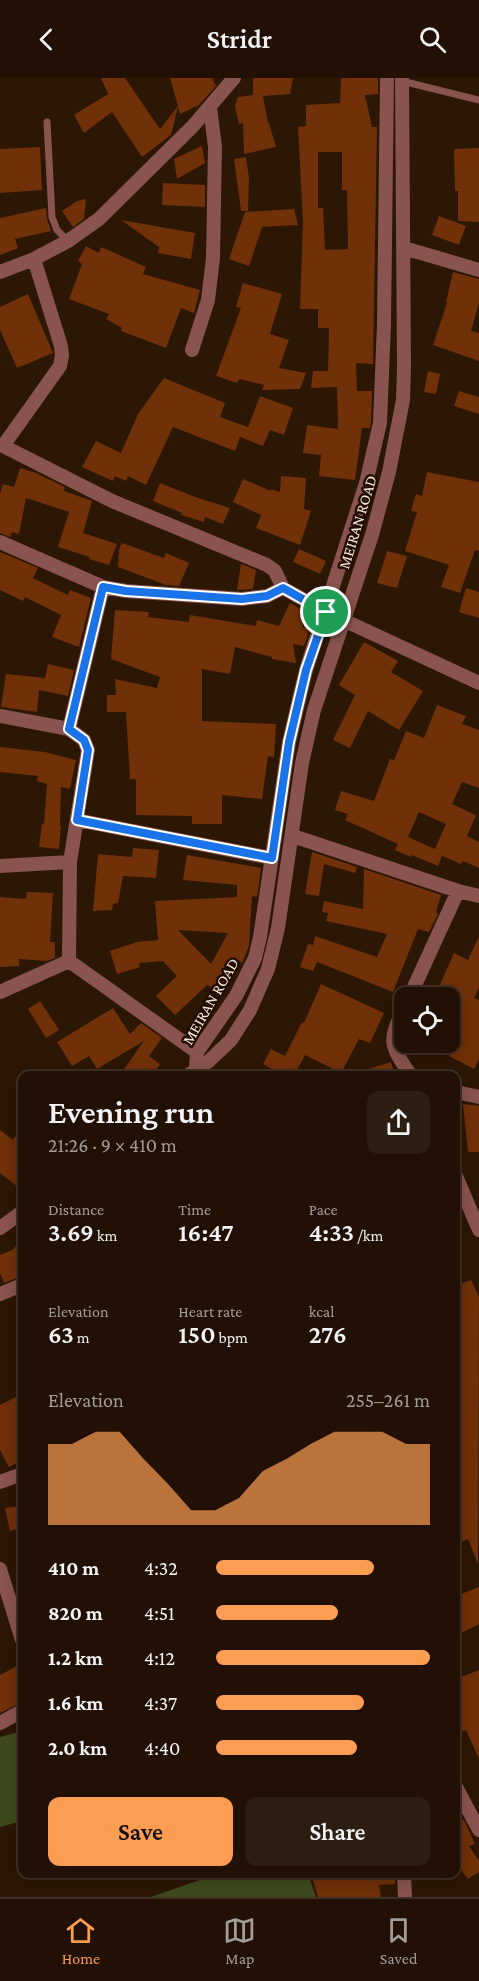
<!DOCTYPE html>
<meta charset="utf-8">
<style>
:root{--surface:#211003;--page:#2d1e12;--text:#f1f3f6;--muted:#a29d9a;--line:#3e3025;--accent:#fc9d52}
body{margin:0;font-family:"Crimson Pro",serif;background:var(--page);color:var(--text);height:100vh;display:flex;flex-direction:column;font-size:22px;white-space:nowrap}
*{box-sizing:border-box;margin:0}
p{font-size:20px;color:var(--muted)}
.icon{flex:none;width:33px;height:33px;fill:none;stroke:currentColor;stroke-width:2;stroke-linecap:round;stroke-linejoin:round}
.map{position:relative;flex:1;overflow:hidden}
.side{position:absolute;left:18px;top:993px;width:442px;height:807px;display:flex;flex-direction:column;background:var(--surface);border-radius:12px;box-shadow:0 3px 15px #0003,0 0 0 2px var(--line)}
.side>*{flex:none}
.tools{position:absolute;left:394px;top:909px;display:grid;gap:12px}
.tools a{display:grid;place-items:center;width:66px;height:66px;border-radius:12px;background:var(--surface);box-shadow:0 3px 15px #0003,0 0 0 2px var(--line);font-size:30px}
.pin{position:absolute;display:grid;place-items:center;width:51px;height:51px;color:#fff;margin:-26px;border:3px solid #fff;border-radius:50%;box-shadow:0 2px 6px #0007}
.round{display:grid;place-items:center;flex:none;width:63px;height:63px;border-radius:12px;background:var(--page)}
.headline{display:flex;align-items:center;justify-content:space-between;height:102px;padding:0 30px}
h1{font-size:33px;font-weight:600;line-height:45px}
.stats{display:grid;grid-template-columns:repeat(3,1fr);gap:9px;height:102px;padding:6px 30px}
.stats div{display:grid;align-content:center}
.stats b{font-size:26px;font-weight:600}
.stats small{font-size:16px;font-weight:400}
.stats p{font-size:16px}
.chart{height:168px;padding:12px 30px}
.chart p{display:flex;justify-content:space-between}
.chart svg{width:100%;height:108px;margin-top:6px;fill:var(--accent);opacity:.7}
.cta{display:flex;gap:12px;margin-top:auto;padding:12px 30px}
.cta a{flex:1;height:69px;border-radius:12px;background:var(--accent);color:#111;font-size:24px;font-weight:600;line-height:69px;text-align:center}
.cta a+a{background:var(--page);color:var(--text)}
ul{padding:0 30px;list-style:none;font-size:20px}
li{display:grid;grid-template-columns:96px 72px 1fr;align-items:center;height:45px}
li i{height:15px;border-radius:8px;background:var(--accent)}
header{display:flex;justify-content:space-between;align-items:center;height:78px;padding:0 30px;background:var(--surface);font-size:27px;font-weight:600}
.tabs{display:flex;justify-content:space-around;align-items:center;height:84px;border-top:2px solid var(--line);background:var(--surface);font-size:16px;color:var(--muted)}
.tabs a{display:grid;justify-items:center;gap:3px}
.tabs .on{color:var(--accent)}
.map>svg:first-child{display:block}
.green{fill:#3e4a1d}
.building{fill:#703008;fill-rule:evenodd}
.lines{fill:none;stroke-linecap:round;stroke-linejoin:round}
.lane{stroke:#89534f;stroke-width:7}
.street{stroke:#89534f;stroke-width:14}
.route-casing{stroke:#fff;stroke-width:12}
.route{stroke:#1a73e8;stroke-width:8}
.labels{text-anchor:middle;stroke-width:5;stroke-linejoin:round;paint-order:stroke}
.street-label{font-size:16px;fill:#f9eade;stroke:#220d00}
</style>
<header><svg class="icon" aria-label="back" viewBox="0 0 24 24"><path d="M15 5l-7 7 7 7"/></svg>Stridr<svg class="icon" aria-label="search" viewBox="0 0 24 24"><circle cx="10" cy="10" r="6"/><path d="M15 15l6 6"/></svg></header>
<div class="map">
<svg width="479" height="1819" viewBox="0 0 479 1819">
<rect width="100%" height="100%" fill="#2c1604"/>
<path class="green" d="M22,1653V1743L0,1749V1659Z
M217,1796H308L316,1819H151Z"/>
<path class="building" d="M101,0H125L160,51L178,28L170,0H212L216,8L199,27L180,36L178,29L171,57L142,79L112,34L84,55L74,37L108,16Z
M253,0H293L290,16L263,18L268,45H269L276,69L244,76L243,45L239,46L235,28L238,19L253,17Z
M341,0H378V16L365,17L372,49H377L373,286L356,285L357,313H372L371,344L370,350H362L355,402L319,398L321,377L303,375L307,347L338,351L337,309L311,310L313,293H328L329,250H318V231H300L303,143L298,49L306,48V27L340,25ZM318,74H342V112H347L348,171L325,172L323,130H318Z
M202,68L205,85L177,101L174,81Z
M40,69L42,112L0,115V71Z
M479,70V144L458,143V113H455L454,71Z
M246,79L249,100L248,133H241L234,81Z
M163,105L205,107V129L162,127Z
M86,121L84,141L73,149L62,133L77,123Z
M46,130L47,141L51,153L15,161L18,170L0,177V140Z
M294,131L298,147L262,149L249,188L229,181L245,134Z
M439,138L466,148L459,167L432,157Z
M121,142L195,155L191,181L158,175L159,169Z
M86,168L99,175L101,169L146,189L143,196L200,212L194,235L181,230L166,270L121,253L122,250L106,241L109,236L69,221L82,186L78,183Z
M453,194L479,201V225L471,253L479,255V283L433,267L447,225L446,224Z
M243,205L282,216L270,256L289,262L279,290L306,295L300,311L262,312L264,307L239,301L237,305L216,298L241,230L236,229Z
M28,216L53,275L17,290L0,252V229Z
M428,293L440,296L436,316L424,314Z
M164,300L225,325L220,339L248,349L260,318L293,330L284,357L270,352L263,368L240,359L235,373L173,349L146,407L128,398L126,403L115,398L113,403L82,389L96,363L121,375L138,336Z
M459,313L479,319V336L454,328Z
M20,390L36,395L65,409L64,413L92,423L83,455L117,466L109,487L89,481L90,479L58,469L69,434L26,420L19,456L12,454L10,459L0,455V416L3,406L14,409Z
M427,394L479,404V473L475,472L460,515L441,509L449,487L405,473L417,434L411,433L416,416L422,418Z
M281,398L306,400L304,431L311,433L300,467L256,450L261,437L233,424L243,401L271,413V411L280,414Z
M160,405L195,419L230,430L223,446L205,439L204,444L181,437L182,435L153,423Z
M122,465L164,480L166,475L189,485L179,508L166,507L118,489L119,471Z
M299,471L326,483L320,496L293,484Z
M387,473L407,478L397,510L377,505Z
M0,474L38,490L33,500L68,517L70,512L91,520L79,569L52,559L61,537L25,519L23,523L0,512Z
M241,486L256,492L253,511L237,512Z
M466,510L479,514V540L459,534Z
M290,525L309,535L302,549L310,550L304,568L293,566L296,585L272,581V579L235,569L230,596L202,591V643L276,646L274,679L268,678L262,721L222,717V746H192V738L136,737V701H130L126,634H107V617H116L115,601L157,610L160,599L111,581L115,532L149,534L148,539L189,544L190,537L256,548L257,542L279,548Z
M364,564L398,583L391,594L423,613L399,652L368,633L350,670L333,662L355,617L339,607Z
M48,586L74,592L68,618L39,612L37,634L1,629L6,596L45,600Z
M437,627L466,638L462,646L479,652V710L462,704L452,726L476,737L467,758L479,764V790L463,783L461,786L442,778L438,788L412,777L411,779L395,772L398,766L345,742L348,736L335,732L341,713L374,723L390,681L394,682L406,653L424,660ZM419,734L446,746L435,771L408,759Z
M0,669L45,674L76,682L70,711L61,709L60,748H61L59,771L39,769L42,746H44L47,706L37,703L38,698L0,694Z
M133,770L159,772L156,800L123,798L118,825L113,826L112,832L93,833L98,776L132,779Z
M312,774L357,789L355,795L324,786L319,818L305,816Z
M187,777L261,790L257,819L252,818L249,868L242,885L238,882L220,914L207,907L175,937L156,918L177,898L163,883L139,885L140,889L117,896L110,873L137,864L158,862L155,823L237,819V807L183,802ZM178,852L228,855L211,886Z
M364,791L441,817L436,834L438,836L429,854L418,851L393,914L317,884L313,893L300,889L308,866L313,867L315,858L377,879L387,856L326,843L328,835L322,834L324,823L363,831Z
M27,814L53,815L50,864H55V880L47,883L19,881V888L0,889V819L26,821Z
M479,858V910L474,920L479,922V981L474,991L449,978L462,954L450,950V920H434L454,875L468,882Z
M321,906L384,935L370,965L359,961L341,995L305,977L294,998H284L263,986L271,971L285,978L302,944L304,945Z
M40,923L59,952L46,960L28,931Z
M113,930L130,956L141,945L162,960L149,978L160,986L152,998H119L144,963L97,991L89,978L72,988L57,964Z
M391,984L395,998H356L355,995Z
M463,1026L479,1028V1074H468Z
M22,1048V1112L0,1095V1052L13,1062Z
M22,1162V1198L4,1205L0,1195V1177L12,1172Z
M471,1202L479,1219L478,1486L468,1461L456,1466V1208Z
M22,1316V1382L9,1389L0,1372V1327Z
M22,1428V1450L10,1453L5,1430Z
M479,1509V1546L456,1558V1518Z
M19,1587L22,1594V1624L0,1635V1597Z
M479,1592V1681L466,1652L456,1656V1642L461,1640L456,1627V1601Z
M464,1742L475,1766L469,1768L479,1783V1794L468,1801L456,1785V1745Z
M311,1796H395V1806L379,1807L381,1819H318Z"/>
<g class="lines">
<path class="lane" d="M402,3L479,22
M47,44L52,139L57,152L68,163"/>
<path class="street" d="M404,170L479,192
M34,181L61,268L62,277L60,288L3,368L112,423L267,487L275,493L283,510L326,534L479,605
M0,194L34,181L68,163L99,141L193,48L234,0
M192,272L208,222L213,180L215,69L210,29
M0,464L103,509L126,513L242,521L267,518L283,510
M0,638L69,651
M77,742L271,780
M293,758L458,813L479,818
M0,788L70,784
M69,883L70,784L88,672L84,662L69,651L103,509
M69,883L197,974
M0,914L69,883
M409,920L458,813
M405,928C388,964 389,965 411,998
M196,990L197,974L236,918L255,880L260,859L289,664L306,592L366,405L380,345L384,246L387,0
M187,998L209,983L231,962L250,932L268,891L278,850L302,685L314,632L372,457L389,394L403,322L404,289L402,0
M456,1014L479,1019
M456,1098L479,1152
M0,1150L22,1134
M0,1216L22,1207
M0,1404L22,1396
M0,1491L22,1562
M0,1645L22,1633
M456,1709L479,1752
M404,1796L405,1819"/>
</g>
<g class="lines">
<defs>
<path id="route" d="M103,509L126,513L242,521L267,518L283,510L326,534L306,592L289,664L272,780L77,742L88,672L84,662L69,651Z"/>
</defs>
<use href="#route" class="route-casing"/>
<use href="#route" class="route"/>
</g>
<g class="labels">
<g class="street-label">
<text transform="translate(357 444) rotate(-73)" y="6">MEIRAN ROAD</text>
<text transform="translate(210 923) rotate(-60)" y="6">MEIRAN ROAD</text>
</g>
</g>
</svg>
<div class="tools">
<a><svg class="icon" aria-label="locate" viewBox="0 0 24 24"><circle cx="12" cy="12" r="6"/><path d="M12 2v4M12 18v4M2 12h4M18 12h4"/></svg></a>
</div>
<div class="pin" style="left:326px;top:534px;background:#1e9e55"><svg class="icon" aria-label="arrive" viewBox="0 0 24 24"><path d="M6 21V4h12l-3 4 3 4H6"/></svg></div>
<section class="side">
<div class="headline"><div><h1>Evening run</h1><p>21:26 · 9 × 410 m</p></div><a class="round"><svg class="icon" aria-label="share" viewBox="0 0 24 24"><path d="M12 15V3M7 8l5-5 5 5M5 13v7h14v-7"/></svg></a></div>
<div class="stats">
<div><p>Distance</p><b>3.69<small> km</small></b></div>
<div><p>Time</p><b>16:47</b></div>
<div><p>Pace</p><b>4:33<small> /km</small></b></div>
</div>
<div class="stats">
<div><p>Elevation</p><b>63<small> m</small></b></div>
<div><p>Heart rate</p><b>150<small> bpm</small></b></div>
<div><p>kcal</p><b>276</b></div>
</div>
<div class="chart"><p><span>Elevation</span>255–261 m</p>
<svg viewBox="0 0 160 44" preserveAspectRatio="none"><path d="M0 44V11L10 11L20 6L30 6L40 17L50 27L60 38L70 38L80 33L90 22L100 17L110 11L120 6L130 6L140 6L150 11L160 11V44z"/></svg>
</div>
<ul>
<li><b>410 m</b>4:32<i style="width:74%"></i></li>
<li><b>820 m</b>4:51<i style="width:57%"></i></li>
<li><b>1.2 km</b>4:12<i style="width:100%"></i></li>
<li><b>1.6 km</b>4:37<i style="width:69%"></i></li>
<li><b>2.0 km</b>4:40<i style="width:66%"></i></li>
</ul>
<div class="cta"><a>Save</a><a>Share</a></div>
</section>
</div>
<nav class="tabs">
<a class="on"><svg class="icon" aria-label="home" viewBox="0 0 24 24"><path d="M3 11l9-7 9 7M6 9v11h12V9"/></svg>Home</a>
<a><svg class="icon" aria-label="map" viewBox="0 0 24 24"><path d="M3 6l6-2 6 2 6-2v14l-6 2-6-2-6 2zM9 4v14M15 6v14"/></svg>Map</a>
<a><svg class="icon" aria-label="saved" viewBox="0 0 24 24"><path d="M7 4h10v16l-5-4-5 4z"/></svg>Saved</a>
</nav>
